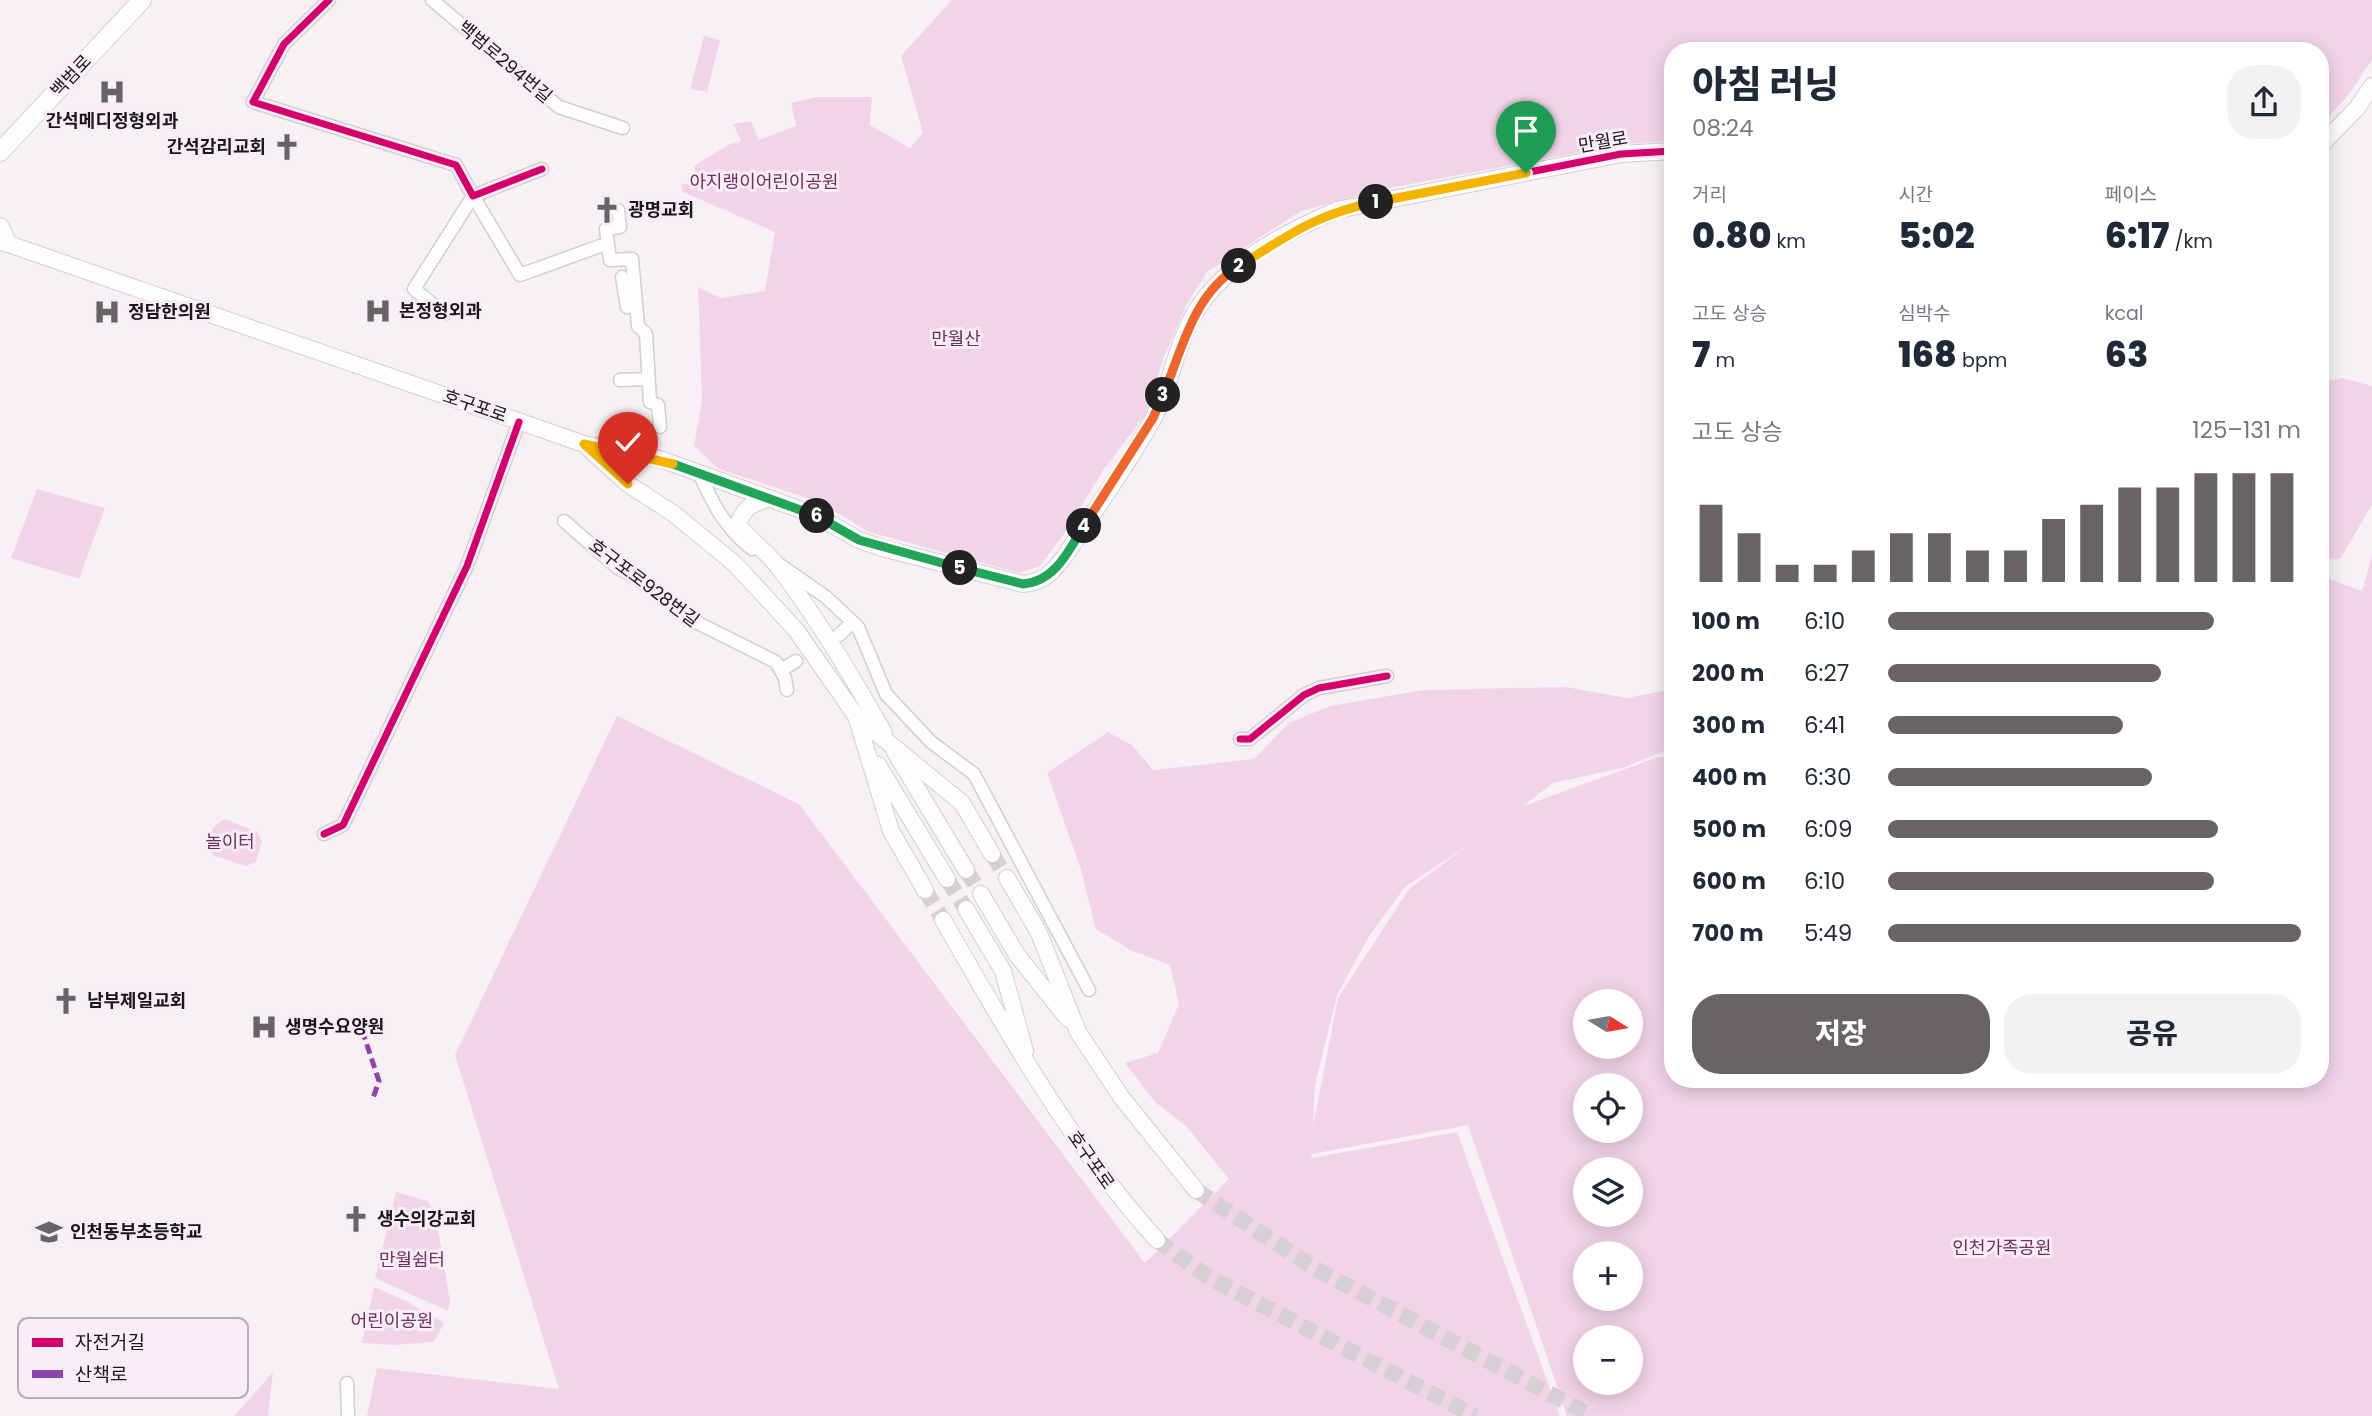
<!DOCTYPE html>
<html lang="ko">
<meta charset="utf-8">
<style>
:root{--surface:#fff;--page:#f2f2f3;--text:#1f2937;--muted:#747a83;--accent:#676366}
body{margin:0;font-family:Poppins,"Noto Sans KR",sans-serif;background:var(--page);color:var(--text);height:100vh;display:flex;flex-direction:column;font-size:26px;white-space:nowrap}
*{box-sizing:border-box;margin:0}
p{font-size:23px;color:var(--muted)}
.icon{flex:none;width:38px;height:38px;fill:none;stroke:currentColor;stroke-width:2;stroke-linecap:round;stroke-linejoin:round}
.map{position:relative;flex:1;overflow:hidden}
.panel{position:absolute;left:1664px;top:42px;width:665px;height:1046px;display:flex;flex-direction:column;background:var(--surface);border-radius:28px;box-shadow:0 4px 18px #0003}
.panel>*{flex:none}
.needle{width:46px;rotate:101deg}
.tools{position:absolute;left:1573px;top:989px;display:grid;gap:14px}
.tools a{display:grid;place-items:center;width:70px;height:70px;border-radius:50%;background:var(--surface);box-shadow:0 4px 18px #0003;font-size:35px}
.pin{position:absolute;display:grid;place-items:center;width:60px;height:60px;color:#fff;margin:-72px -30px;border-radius:50% 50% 50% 0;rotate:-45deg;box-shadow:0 0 7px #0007}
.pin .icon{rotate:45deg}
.km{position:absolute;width:35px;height:35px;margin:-18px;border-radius:50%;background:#222;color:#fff;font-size:19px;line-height:35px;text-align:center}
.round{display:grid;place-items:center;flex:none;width:74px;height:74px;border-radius:28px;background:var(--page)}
.head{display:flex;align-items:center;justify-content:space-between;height:119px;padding:0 28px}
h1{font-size:38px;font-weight:800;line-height:52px}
.stats{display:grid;grid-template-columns:repeat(3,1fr);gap:10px;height:119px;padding:7px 28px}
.stats div{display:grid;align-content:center}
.stats b{font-size:35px;font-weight:800}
.stats small{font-size:19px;font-weight:400}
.stats p{font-size:19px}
.chart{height:196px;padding:14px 28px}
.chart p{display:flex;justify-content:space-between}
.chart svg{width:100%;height:126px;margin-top:7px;stroke:var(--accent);stroke-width:6}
.button{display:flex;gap:14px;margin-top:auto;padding:14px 28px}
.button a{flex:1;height:80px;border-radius:28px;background:var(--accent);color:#fff;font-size:28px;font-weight:800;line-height:80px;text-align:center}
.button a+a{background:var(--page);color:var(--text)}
ul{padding:0 28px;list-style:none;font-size:23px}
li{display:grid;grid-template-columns:112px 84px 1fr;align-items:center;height:52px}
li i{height:18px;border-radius:9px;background:var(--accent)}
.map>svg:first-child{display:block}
.green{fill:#f2d4e9;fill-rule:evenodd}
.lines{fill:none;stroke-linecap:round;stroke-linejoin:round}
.secondary-tunnel{stroke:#d6d0d4;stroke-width:16;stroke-dasharray:16 8;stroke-linecap:butt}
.street-casing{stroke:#d2ced1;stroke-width:15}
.secondary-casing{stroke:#d2ced1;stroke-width:18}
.primary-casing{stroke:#d2ced1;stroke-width:20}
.street{stroke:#fefdfe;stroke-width:12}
.secondary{stroke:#fefdfe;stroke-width:16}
.primary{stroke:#fefdfe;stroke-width:18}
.quiet{stroke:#8e44ad;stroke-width:5;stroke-dasharray:10 5;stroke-linecap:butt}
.cycleway-casing{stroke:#faeef6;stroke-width:11}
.cycleway{stroke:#d6006c;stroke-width:7}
.split-1-casing{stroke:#fff;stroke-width:14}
.split-2-casing{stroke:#fff;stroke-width:14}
.split-3-casing{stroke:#fff;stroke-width:14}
.split-4-casing{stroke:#fff;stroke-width:14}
.split-5-casing{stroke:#fff;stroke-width:14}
.split-6-casing{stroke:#fff;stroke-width:14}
.split-7-casing{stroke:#fff;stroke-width:14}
.split-8-casing{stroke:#fff;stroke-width:14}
.split-1{stroke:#f5b400;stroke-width:9}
.split-2{stroke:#f5b400;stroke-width:9}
.split-3{stroke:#f0652b;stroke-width:9}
.split-4{stroke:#f0652b;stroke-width:9}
.split-5{stroke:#22a559;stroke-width:9}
.split-6{stroke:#22a559;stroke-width:9}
.split-7{stroke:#22a559;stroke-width:9}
.split-8{stroke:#f5b400;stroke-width:9}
.labels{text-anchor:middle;stroke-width:6;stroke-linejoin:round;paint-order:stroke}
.street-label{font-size:18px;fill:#1a1619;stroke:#faeef6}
.poi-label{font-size:18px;font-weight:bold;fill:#1a1619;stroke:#faeef6;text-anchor:start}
.park-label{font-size:18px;fill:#722d62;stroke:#faeef6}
.key{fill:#faeef6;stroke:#b7adb4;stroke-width:2}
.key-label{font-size:19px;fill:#1a1619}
</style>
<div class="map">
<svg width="2372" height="1416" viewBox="0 0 2372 1416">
<rect width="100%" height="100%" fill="#f7f1f5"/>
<path class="green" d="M952,0H2372V60L2346,98L2321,124L2320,51H1673V141L1625,144L1384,189L1301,211L1207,272L1187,304L1163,359L1146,414L1104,469L1062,537L1040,566L1019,573L869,532L819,502L719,469L694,446L702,401L698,287L721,298L765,291L775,232L683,192L681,185L695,182L694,166L728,145L741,141L733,124L751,121L759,140L796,126L791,103L817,97H872L870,125L910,148L923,133L901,56Z
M704,36L720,40L707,92L690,89Z
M2343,378L2372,386V505L2340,559L2321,558V383Z
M37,489L105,508L79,579L11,558Z
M2372,556V1416H1567L1468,1125L1312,1154L1311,1158L1457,1132L1560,1416H367L377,1368L559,1389L455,1055L617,716L799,804L1145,1263L1229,1179L1186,1126L1155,1102L1125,1063L1158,1053L1179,1004L1170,965L1130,950L1096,929L1081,870L1047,773L1108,732L1132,745L1153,770L1254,759L1289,723L1330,706L1424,690L1566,687L1627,698L1673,689V752L1665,751L1622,768L1553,783L1523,806L1658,757H1673V1080H2320L2321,576L2362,591ZM1467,846L1409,889L1338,998L1313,1126L1315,1085L1337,995L1369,936L1405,887ZM1586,1001H1631V1046H1586ZM1586,1085H1631V1130H1586ZM1586,1169H1631V1214H1586ZM1586,1253H1631V1298H1586ZM1586,1337H1631V1382H1586Z
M225,819L257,832L262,841L256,862L246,866L214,856L208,847C209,833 212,825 225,819Z
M396,1192L428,1201L436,1216L450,1302L448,1311L375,1278Z
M374,1287L408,1302L444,1323L434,1342L394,1345L362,1343Z
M273,1372L268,1416H234Z"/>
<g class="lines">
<path class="secondary-tunnel" d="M992,854L1007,878
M966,870L981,894
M947,879L966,909
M925,890L943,920
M1196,1190L1314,1268L1592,1416
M1157,1240L1208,1277L1475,1416"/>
<defs>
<path id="street" d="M329,0L284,44L253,102L456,165L473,196L542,169
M432,0L559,107L623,128
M618,210L620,227L606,229L610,260L632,259L638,326L646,334L650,402L658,405L660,427
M622,277L627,307L636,306
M445,314L414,289L473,196L520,275L600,246
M620,380L649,379
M699,473C713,504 725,528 752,549
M564,521L618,568L652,587L686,617L776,662L785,678L787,690
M780,565L826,597L858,627L886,694L931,742L974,774L1089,990
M839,635L853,622
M781,670L796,661
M1240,739H1250L1304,695L1319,688L1387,676
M324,834L343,825L467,566L519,422
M347,1383L348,1416"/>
<path id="secondary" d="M2320,146L2357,108L2372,86
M0,241L584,444L628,484L674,514L735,564L796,630L856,716L962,803L992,854
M584,444L660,459L815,515L859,540L882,548L1023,584C1045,582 1055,570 1067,553C1095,509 1128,465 1153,419C1170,387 1175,351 1191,320C1219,266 1284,233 1337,210L1621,154L1673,151
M769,499C753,502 744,508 738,524C749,540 764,549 776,564C817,617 851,674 884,733
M856,716L891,831L925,890
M895,752L966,870
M878,765L947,879
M1007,878L1039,933L1078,1032L1122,1098L1196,1190
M981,894L1017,955L1068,1019
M966,909L1003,971L1025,1051
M943,920C1007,1032 1070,1144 1157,1240"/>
<path id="primary" d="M0,152L142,0
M0,227L7,243"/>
</defs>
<use href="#street" class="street-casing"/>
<use href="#secondary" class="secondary-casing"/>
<use href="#primary" class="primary-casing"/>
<use href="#street" class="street"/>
<use href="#secondary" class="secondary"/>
<use href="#primary" class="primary"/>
<path class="quiet" d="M362,1030L379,1081L373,1098"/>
<defs>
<path id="cycleway" d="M329,0L284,44L253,102L456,165L473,196L542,169
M584,444L660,459L815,515L859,540L882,548L1023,584C1045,582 1055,570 1067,553C1095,509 1128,465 1153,419C1170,387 1175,351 1191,320C1219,266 1284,233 1337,210L1621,154L1673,151
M1240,739H1250L1304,695L1319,688L1387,676
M324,834L343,825L467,566L519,422"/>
</defs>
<use href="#cycleway" class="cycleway-casing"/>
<use href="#cycleway" class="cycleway"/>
</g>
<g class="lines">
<defs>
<path id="split-1" d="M1376,202L1526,173"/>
<path id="split-2" d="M1239,266C1289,235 1316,214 1376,202"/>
<path id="split-3" d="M1163,395C1183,348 1192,296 1239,266"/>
<path id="split-4" d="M1084,526L1153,418L1163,395"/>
<path id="split-5" d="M960,568L1023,584C1055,582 1069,550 1084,526"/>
<path id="split-6" d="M817,516L859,540L960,568"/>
<path id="split-7" d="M673,464L817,516"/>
<path id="split-8" d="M628,484L584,444L673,464"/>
</defs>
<use href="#split-1" class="split-1-casing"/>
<use href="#split-2" class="split-2-casing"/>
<use href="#split-3" class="split-3-casing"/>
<use href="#split-4" class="split-4-casing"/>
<use href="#split-5" class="split-5-casing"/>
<use href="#split-6" class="split-6-casing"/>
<use href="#split-7" class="split-7-casing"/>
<use href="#split-8" class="split-8-casing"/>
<use href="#split-1" class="split-1"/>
<use href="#split-2" class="split-2"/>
<use href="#split-3" class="split-3"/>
<use href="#split-4" class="split-4"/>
<use href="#split-5" class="split-5"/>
<use href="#split-6" class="split-6"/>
<use href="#split-7" class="split-7"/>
<use href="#split-8" class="split-8"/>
</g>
<defs>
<symbol id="hospital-bare" viewBox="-9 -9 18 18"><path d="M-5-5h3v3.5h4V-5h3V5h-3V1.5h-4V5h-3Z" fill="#676366" stroke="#faeef6" stroke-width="2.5" paint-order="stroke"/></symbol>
<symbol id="church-bare" viewBox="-9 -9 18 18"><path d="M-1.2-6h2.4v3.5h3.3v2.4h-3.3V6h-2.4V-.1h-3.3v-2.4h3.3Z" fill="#676366" stroke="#faeef6" stroke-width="2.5" paint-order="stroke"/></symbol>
<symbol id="school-bare" viewBox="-9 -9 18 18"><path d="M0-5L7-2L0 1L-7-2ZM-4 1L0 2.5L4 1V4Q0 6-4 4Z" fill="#676366" stroke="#faeef6" stroke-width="2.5" paint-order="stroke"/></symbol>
</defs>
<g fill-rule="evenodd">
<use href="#hospital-bare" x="93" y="73" width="38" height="38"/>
<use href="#church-bare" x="268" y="128" width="38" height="38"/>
<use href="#church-bare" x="588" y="191" width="38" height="38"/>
<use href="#hospital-bare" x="359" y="292" width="38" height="38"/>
<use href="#hospital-bare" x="88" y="293" width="38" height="38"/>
<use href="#church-bare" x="47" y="982" width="38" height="38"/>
<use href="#hospital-bare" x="245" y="1008" width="38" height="38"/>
<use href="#church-bare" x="337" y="1200" width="38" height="38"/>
<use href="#school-bare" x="30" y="1213" width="38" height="38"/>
</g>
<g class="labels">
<g class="street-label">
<text transform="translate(505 62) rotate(40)" y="6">백범로294번길</text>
<text transform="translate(71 76) rotate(-47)" y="6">백범로</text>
<text transform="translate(1603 142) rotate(-10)" y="6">만월로</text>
<text transform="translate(475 406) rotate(19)" y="6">호구포로</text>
<text transform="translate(644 583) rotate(37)" y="6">호구포로928번길</text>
<text transform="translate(1091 1160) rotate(55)" y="6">호구포로</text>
</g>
<g class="poi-label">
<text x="112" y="127" text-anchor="middle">간석메디정형외과</text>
<text x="266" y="153" text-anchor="end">간석감리교회</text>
<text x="628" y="216">광명교회</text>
<text x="399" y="317">본정형외과</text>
<text x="128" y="318">정담한의원</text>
<text x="87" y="1007">남부제일교회</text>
<text x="285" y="1033">생명수요양원</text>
<text x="377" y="1225">생수의강교회</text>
<text x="70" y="1238">인천동부초등학교</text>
</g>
<g class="park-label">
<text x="764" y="188">아지랭이어린이공원</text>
<text x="956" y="345">만월산</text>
<text x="230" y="848">놀이터</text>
<text x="2002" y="1254">인천가족공원</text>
<text x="412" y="1266">만월쉼터</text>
<text x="392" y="1327">어린이공원</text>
</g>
</g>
<rect x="18" y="1318" width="230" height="80" rx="10" class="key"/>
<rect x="32" y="1338" width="31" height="9" fill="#d6006c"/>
<rect x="32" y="1370" width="31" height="8" fill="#8e44ad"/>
<g class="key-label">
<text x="75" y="1349">자전거길</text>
<text x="75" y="1381">산책로</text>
</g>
</svg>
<div class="tools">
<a><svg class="needle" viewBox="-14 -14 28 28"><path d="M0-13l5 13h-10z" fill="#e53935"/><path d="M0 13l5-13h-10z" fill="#747a83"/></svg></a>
<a><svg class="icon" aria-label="locate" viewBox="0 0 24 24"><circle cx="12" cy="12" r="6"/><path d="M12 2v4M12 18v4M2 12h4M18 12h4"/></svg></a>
<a><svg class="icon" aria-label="layers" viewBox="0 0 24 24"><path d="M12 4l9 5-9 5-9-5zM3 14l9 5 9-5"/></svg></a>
<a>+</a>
<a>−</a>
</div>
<div class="pin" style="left:1526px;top:173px;background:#1e9e55"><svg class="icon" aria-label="arrive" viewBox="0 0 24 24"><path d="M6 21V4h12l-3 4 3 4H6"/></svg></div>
<div class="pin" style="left:628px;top:484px;background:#d93025"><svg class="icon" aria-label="check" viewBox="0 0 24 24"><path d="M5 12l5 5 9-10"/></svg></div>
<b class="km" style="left:1376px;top:202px">1</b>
<b class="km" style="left:1239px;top:266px">2</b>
<b class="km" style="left:1163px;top:395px">3</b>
<b class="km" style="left:1084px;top:526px">4</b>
<b class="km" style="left:960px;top:568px">5</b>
<b class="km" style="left:817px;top:516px">6</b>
<section class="panel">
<div class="head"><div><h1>아침 러닝</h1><p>08:24</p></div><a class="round"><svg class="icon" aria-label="share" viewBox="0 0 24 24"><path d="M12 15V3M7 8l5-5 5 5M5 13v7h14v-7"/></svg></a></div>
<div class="stats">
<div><p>거리</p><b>0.80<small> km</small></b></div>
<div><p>시간</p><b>5:02</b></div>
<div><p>페이스</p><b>6:17<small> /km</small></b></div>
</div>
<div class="stats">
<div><p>고도 상승</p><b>7<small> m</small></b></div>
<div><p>심박수</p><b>168<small> bpm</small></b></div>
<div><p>kcal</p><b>63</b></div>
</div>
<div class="chart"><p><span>고도 상승</span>125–131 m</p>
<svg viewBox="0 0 160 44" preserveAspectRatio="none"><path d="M5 44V17M15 44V27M25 44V38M35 44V38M45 44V33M55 44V27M65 44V27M75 44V33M85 44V33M95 44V22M105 44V17M115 44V11M125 44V11M135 44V6M145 44V6M155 44V6"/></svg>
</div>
<ul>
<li><b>100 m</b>6:10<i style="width:79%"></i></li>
<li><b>200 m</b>6:27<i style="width:66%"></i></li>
<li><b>300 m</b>6:41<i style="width:57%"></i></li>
<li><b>400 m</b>6:30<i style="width:64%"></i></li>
<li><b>500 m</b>6:09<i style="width:80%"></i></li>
<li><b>600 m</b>6:10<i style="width:79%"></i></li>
<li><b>700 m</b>5:49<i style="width:100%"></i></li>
</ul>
<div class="button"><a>저장</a><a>공유</a></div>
</section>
</div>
